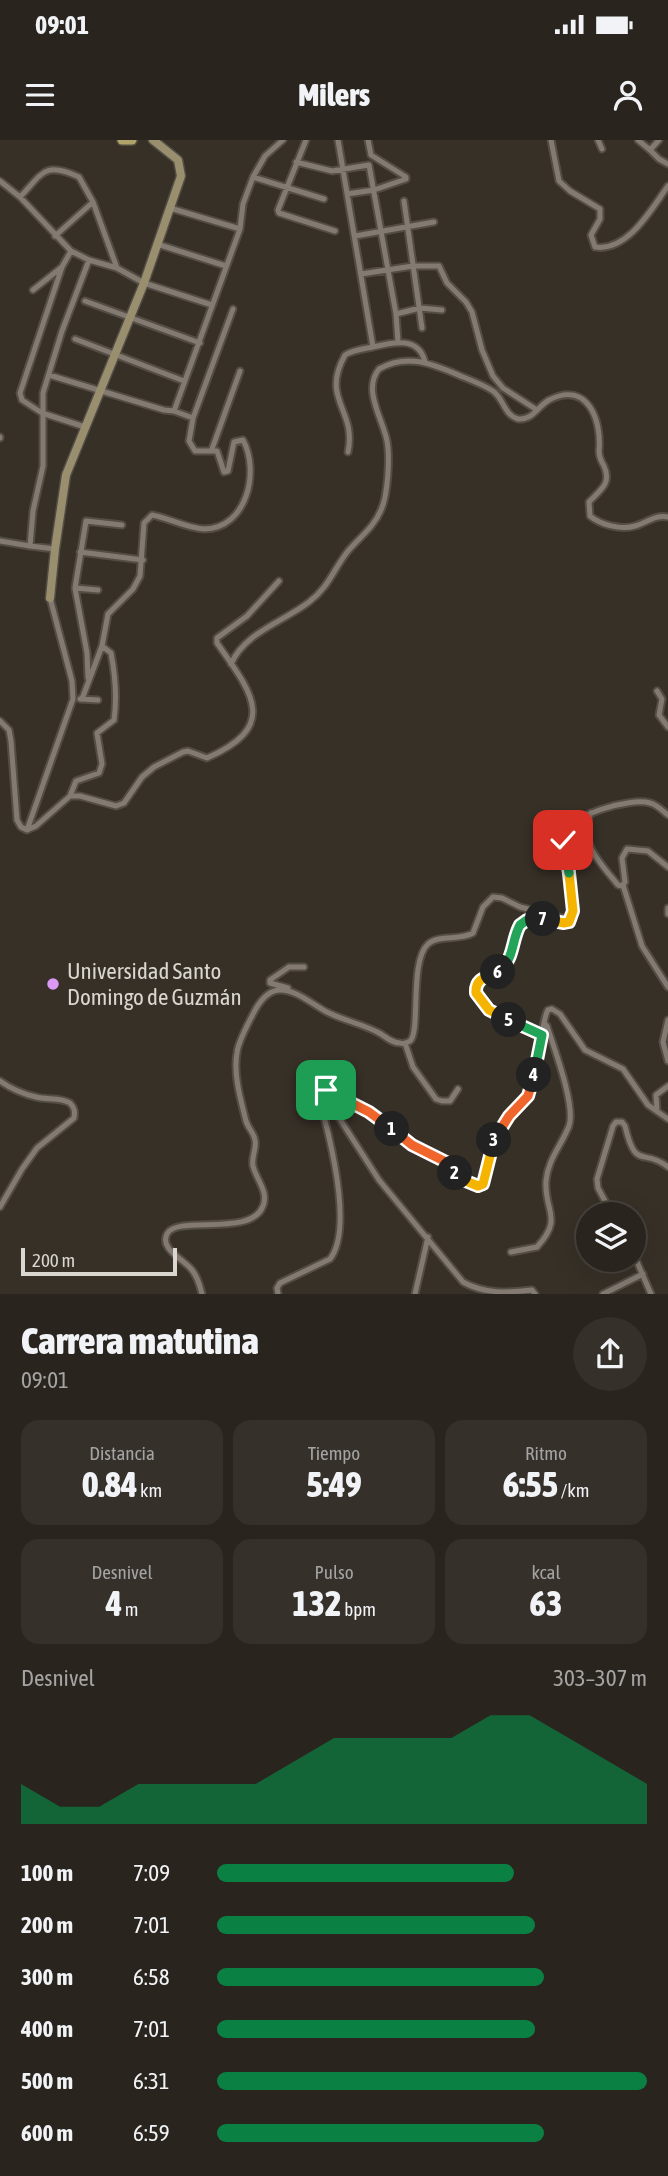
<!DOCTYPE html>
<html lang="es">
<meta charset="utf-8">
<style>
:root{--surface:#29241d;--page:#35302a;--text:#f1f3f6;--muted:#a5a4a4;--line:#45413b;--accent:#0b8043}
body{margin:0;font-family:"Asap Condensed",sans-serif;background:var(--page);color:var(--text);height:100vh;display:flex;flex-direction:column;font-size:26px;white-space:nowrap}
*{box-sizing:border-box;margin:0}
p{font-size:23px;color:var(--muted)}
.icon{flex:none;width:38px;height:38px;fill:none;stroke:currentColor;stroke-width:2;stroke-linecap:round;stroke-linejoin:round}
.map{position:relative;height:1154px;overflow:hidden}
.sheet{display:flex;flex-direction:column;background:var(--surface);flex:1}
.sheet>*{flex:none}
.tools{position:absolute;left:576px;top:1062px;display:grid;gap:14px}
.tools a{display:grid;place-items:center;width:70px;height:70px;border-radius:50%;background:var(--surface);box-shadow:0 7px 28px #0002,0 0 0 2px var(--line);font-size:35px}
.scale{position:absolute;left:21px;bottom:18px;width:156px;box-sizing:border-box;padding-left:7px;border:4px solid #dad6d0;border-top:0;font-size:19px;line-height:24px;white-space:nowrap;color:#dad6d0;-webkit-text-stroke:5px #373027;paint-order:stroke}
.pin{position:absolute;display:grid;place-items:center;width:60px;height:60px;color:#fff;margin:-30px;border-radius:14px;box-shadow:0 4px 10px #0006}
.km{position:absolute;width:35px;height:35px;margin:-18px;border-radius:50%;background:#222;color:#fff;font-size:19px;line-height:35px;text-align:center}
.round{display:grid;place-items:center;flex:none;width:74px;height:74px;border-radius:37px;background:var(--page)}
.headline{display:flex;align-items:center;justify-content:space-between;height:119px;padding:0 21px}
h1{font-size:38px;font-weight:800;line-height:52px}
.figures{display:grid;grid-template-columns:repeat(3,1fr);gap:10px;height:119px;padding:7px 21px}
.figures div{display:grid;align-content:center;border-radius:18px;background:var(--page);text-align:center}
.figures b{font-size:35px;font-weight:800}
.figures small{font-size:19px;font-weight:400}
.figures p{font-size:19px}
.chart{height:196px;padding:14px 21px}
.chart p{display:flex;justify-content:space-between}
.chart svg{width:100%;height:126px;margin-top:7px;fill:var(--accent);opacity:.7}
ul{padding:0 21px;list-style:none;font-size:23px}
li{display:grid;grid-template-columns:112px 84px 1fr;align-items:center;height:52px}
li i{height:18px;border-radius:9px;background:var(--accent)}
.status{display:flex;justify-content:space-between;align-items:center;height:49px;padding:0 35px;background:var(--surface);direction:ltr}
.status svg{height:19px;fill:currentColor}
header{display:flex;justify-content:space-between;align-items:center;height:91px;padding:0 21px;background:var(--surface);font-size:32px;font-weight:800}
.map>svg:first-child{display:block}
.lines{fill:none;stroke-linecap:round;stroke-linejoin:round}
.street-casing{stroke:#534d45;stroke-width:9}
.secondary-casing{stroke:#534d45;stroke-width:11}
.primary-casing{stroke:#534d45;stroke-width:12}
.street{stroke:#837b71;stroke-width:5}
.secondary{stroke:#998f6e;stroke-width:8}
.primary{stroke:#afa36a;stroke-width:9}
.split-1-casing{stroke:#fff;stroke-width:14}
.split-2-casing{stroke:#fff;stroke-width:14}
.split-3-casing{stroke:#fff;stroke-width:14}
.split-4-casing{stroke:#fff;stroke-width:14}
.split-5-casing{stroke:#fff;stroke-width:14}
.split-6-casing{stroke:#fff;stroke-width:14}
.split-7-casing{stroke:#fff;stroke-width:14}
.split-8-casing{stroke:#fff;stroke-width:14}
.split-9-casing{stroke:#fff;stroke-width:14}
.split-1{stroke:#f0652b;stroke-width:9}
.split-2{stroke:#f0652b;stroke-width:9}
.split-3{stroke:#f5b400;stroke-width:9}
.split-4{stroke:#f0652b;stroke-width:9}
.split-5{stroke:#22a559;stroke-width:9}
.split-6{stroke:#f5b400;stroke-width:9}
.split-7{stroke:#22a559;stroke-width:9}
.split-8{stroke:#f5b400;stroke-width:9}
.split-9{stroke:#22a559;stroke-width:9}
.poi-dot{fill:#db99f5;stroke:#373027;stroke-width:2.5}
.labels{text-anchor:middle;stroke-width:5;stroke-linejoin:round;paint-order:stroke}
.poi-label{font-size:23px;fill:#dad6d0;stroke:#373027;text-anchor:start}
</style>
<div class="status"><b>09:01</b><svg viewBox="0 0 49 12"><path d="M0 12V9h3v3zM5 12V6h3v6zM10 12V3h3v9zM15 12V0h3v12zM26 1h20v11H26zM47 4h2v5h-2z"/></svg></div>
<header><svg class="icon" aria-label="menu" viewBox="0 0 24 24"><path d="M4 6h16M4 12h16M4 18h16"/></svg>Milers<svg class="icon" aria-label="person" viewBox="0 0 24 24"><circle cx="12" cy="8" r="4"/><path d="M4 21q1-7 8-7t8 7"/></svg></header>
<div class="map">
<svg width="668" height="1154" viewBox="0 0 668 1154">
<rect width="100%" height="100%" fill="#373027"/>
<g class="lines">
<defs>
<path id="street" d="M306,0L278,70L279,73L335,91
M338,0L373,207
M551,0L559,41L570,51L600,69V79L591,95L595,107C628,112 652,68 668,46
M598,0L602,9
M638,0L650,10L659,0
M650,10L659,19L668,24
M296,22L332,31L369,25L396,174L398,202
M253,37L324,59
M0,41L20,57L71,111L89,120L117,128L144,143L212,165
M347,54L374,50L406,39V37L371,15L368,0
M20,57C43,33 44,21 79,37L93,62L117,128
M404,61L422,188
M170,68L240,89
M55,96L93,62
M355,96L434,82
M157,104L226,126
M62,127L71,111
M361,134L413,126H439L447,143L466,162L472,172L482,210L493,236L503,248L537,270
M33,150L62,127L20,253L22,260L42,273L85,287
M85,161L200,203
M396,174L420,168L442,170
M75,199L184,241
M49,235L164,270L174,271
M193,278L174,271L240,89L243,64L253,37L265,16L283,0
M0,297V298
M212,309L240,231
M348,312C357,269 320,260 345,215C353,210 363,209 373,207C393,202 419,196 425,222
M0,401L30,406
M55,409L30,406L33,371L43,326V253L62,191L89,120
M80,412L143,420
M75,448L98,450
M231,524C244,493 283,482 309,462C329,447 333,430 348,411C360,397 374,387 381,370C388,355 390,317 387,301C383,279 362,250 379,229C408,212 435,225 463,237C473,241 484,245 493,251C504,259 504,275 518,279C533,280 537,267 549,260C588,240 602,281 599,311C599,317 601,321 604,326C612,344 600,350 589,362L590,376C601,385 621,390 635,386C646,383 656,374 668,377
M88,538L87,513L75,448L86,381L122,385
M657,551L662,559L659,575L668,587
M80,559L98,560
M82,559L102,506L108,474L133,449L140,436L144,383L152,375C169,378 186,388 204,389C247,389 260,331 243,300L234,302L228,331L224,332L217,311H195L189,301L193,278L233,169
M0,581L9,590L11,601L17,680L21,687L27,690L73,559L72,541L50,458
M70,656L76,641L99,633L102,624L97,593L114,580C117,559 115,534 111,513L102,506
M591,673C575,699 602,725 618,745L622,746L625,742L622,718L627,709L648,711L668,727
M27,690L36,686L70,656H80L116,666L124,663L142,637L154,627L183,612L188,611L207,618C280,586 252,553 217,503V498L247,476L279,441
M623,745L642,806L668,847
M668,768V774
M288,848L270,843V840L289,827H304
M668,880L663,902L668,921
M543,895C522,886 478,875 476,848C481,834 497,836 506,825C516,813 512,794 522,783L539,779L566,784L569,781V777
M405,903L413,927L436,959L442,961H450L458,949
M0,941C11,949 23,954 36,957C46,960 61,957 70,963C75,968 75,972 74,978L37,1008L22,1029L0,1067
M319,958L327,959L379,1040L463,1142C484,1154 508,1153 532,1150L535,1154
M657,971L656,955L668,946
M612,1074L598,1048L597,1039L613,986L616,982H622L625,986C636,1032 643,1007 668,1027
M511,1112L537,1107C564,1077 544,1072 546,1041C548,1019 561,1006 569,986C576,966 554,908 547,886L544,883
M634,1115L651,1154
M202,1154C200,1146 198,1137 192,1130C185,1120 159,1109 167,1094C177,1074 251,1098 263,1066C269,1052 256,1039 253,1026C251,1017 257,1008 255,1000C254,993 248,988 246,981C241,961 233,934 237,913C238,902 248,884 253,874C258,864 267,851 279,850C296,849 313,865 327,872C344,881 364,884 381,894C387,898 392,903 400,903C403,904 407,903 410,901C421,892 409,821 428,804C439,794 460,801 473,793L483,767L493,757L502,758L520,767L563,778L569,777C583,758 559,718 563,697C567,675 631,657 650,663C656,664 663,671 668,675
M278,1154L277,1148L280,1143L330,1119C354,1088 329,994 319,958L323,950L369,972L412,1005L448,1023L461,1039L480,1046L484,1042C488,1019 493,996 508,977C514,969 525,963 529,953C537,937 542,877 548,870L552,869L560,874L585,910L623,929L648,965L668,979
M415,1154L428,1097
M603,1154L643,1134"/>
<path id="secondary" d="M50,458L55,409L66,335L144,143L181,36L178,20L153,0"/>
<path id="primary" d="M122,0H132"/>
</defs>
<use href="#street" class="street-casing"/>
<use href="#secondary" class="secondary-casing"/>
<use href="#primary" class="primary-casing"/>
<use href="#street" class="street"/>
<use href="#secondary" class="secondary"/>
<use href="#primary" class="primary"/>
</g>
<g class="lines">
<defs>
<path id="split-1" d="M326,950L369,972L392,989"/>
<path id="split-2" d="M392,989L412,1005L448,1023L455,1033"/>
<path id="split-3" d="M455,1033L461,1039L478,1046L483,1044L494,1000"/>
<path id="split-4" d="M494,1000L509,976L528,956L534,935"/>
<path id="split-5" d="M509,880L542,895L534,935"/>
<path id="split-6" d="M498,832C487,837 475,838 476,853L489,870L509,880"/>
<path id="split-7" d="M498,832C515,819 511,801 520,785L527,780L543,779"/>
<path id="split-8" d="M543,779L564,783L569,782L573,771L569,733"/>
<path id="split-9" d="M563,700L569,733"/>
</defs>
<use href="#split-1" class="split-1-casing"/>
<use href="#split-2" class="split-2-casing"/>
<use href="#split-3" class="split-3-casing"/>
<use href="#split-4" class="split-4-casing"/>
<use href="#split-5" class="split-5-casing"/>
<use href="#split-6" class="split-6-casing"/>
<use href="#split-7" class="split-7-casing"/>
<use href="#split-8" class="split-8-casing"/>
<use href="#split-9" class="split-9-casing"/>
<use href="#split-1" class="split-1"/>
<use href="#split-2" class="split-2"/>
<use href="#split-3" class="split-3"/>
<use href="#split-4" class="split-4"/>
<use href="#split-5" class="split-5"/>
<use href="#split-6" class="split-6"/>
<use href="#split-7" class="split-7"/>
<use href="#split-8" class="split-8"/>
<use href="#split-9" class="split-9"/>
</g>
<circle class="poi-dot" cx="53" cy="844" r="7"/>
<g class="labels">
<g class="poi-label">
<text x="67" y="839">Universidad Santo<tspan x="67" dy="26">Domingo de Guzmán</tspan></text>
</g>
</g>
</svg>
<div class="tools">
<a><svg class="icon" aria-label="layers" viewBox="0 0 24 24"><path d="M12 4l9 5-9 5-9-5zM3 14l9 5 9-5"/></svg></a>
</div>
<div class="scale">200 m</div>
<div class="pin" style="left:326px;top:950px;background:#1e9e55"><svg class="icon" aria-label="arrive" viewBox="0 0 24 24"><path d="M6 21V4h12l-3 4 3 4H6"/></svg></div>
<div class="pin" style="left:563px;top:700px;background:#d93025"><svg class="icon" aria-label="check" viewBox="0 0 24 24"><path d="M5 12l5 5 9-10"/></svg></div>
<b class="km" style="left:392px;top:989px">1</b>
<b class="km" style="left:455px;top:1033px">2</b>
<b class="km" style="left:494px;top:1000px">3</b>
<b class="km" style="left:534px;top:935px">4</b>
<b class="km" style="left:509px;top:880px">5</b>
<b class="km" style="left:498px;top:832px">6</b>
<b class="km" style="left:543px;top:779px">7</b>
</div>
<section class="sheet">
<div class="headline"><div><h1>Carrera matutina</h1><p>09:01</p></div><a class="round"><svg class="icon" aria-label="share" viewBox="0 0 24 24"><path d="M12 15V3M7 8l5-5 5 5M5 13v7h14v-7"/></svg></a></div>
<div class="figures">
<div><p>Distancia</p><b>0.84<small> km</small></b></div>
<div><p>Tiempo</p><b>5:49</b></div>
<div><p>Ritmo</p><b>6:55<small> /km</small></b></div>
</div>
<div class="figures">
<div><p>Desnivel</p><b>4<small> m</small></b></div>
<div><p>Pulso</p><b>132<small> bpm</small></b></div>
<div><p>kcal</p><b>63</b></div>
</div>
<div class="chart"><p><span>Desnivel</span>303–307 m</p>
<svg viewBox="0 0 160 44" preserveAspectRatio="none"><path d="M0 44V30L10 38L20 38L30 30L40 30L50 30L60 30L70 22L80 14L90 14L100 14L110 14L120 6L130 6L140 14L150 22L160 30V44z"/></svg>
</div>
<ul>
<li><b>100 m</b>7:09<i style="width:69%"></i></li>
<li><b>200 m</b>7:01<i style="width:74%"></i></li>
<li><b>300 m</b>6:58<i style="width:76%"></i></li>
<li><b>400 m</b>7:01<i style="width:74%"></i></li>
<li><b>500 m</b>6:31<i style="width:100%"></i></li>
<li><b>600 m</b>6:59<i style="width:76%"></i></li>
</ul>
</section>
